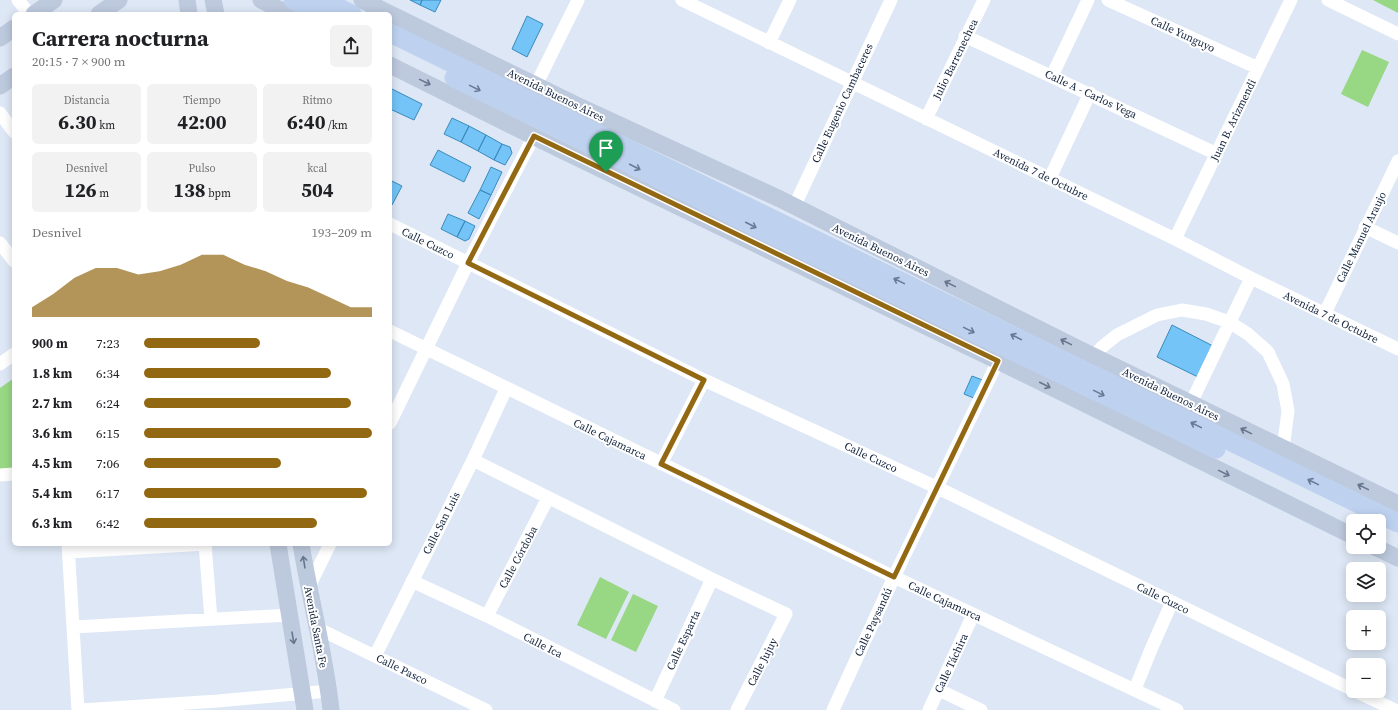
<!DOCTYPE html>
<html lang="es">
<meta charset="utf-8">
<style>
:root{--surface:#fff;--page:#f2f2f2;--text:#202124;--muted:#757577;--accent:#936813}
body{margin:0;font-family:"Source Serif 4",serif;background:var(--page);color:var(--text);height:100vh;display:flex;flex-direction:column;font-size:15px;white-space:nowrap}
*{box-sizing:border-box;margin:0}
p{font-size:13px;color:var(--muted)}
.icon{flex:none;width:22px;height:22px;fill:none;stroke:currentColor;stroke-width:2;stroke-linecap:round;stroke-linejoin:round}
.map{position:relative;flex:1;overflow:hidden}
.drawer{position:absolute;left:12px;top:12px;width:380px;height:534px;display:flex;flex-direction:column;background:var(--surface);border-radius:6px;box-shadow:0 2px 10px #0003}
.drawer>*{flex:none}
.fabs{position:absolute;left:1346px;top:514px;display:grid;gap:8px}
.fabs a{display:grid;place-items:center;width:40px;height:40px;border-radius:6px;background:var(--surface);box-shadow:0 2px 10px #0003;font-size:20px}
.pin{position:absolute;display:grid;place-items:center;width:34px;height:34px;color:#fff;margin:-41px -17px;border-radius:50% 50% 50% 0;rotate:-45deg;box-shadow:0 0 4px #0007}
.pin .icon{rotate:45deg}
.round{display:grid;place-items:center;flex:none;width:42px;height:42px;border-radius:6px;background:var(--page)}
.head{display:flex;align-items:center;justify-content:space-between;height:68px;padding:0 20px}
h1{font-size:22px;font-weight:700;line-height:30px}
.figures{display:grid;grid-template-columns:repeat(3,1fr);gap:6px;height:68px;padding:4px 20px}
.figures div{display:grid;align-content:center;border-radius:6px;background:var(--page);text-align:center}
.figures b{font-size:20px;font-weight:700}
.figures small{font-size:11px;font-weight:400}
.figures p{font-size:11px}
.chart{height:112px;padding:8px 20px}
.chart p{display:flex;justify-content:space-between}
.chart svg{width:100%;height:72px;margin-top:4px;fill:var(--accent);opacity:.7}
ul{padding:0 20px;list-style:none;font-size:13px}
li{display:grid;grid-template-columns:64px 48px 1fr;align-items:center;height:30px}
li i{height:10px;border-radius:5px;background:var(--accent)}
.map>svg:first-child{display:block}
.green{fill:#98d784}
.building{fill:#74c4f8;stroke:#3a8bbc}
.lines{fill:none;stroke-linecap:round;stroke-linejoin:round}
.minor{stroke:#fff;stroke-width:13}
.major{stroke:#bdc9dd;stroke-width:17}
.highway{stroke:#bed2f0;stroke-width:19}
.oneway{stroke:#67768c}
.oneway2{stroke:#687a96}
.route-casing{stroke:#fff;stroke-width:8}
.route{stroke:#936813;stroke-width:5}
.labels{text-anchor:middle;stroke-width:4;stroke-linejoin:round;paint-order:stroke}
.street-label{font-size:11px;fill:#11223c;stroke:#fff}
</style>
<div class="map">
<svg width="1398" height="710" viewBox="0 0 1398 710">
<rect width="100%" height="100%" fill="#dde7f5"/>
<path class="green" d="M1373,0H1398V13Z
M1362,50L1389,62L1368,107L1341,94Z
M14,378V468L0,469V388Z
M600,577L629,592L606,639L577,625Z
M633,594L658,606L636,652L611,640Z"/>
<path class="building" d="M410,0H422L420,5Z
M422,0H441L435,12L420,5Z
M527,16L543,24L527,57L512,49Z
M390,88L422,104L414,120L390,109Z
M452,118L469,126L461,142L444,134Z
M469,126L486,135L478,151L461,142Z
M486,135L502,144L494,160L478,151Z
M502,144L510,147L512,153L505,165L494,160Z
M438,150L471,167L464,182L430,165Z
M491,167L502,172L491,195L480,190Z
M390,180L402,186L392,205L390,204Z
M480,190L491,195L479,219L468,213Z
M448,214L465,221L457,237L441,229Z
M465,221L475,226L469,239L465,241L457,237Z
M1172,325L1213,346L1198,377L1157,357Z
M972,376L985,381L976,399L964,394Z"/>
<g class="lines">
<path class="minor" d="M18,0L29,14
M682,0L1175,239L1251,278L1398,349
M1108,0L1258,68
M1328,0L1398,34
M965,36L1217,154
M769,43L790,0
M1052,76L1088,0
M536,85L578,0
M0,113L14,132
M926,119L984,0
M1050,178L1090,93
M794,207L891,0
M390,224L704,380L938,488L1353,690
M1365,227L1398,243
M1175,239L1291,0
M0,243L14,261
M1325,313L1398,161
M390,331L894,577L1177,710
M1094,356L1102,347L1117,335L1157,315L1182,310L1206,314L1229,322L1248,334L1268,352L1283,384L1288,411L1283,449
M0,364L14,354
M1191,403L1251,278
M390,423L468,263L534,136
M473,460L712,579L786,614L737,710
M661,464L704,380
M0,475L14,474
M68,544L78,710
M205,544L211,619
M69,552L206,544
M412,581L487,616L674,710
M308,589L330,544
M487,616L548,498
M74,627L289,615
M317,628L486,710
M375,656L473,460L506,389
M1135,689L1152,647L1172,602
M939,690L981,710
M1355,691L1395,710
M655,701L712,579
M81,710L218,701L329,691
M833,710L894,577L998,361
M929,710L973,615"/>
<path class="major" d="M187,0L189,14
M213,0L216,14
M261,0L288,14
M362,0L574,104L780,199L1081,350L1398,504
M34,14L54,0
M99,14L119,0
M0,38L14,28
M390,65L555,147L998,361L1353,536
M0,86L14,76
M278,544L305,710
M301,544C310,599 325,654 331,710
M1375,547L1398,558"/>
<path class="highway" d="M293,0L322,14
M322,0L352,14
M390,33L1398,523
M454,78L563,131L766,232L1216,449"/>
</g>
<defs><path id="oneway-shaft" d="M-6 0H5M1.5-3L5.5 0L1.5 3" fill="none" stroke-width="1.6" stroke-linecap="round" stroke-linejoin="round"/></defs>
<g class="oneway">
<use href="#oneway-shaft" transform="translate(425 82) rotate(26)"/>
<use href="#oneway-shaft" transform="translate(950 284) rotate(-154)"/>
<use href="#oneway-shaft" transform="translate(1066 342) rotate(-154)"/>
<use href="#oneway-shaft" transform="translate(1045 385) rotate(27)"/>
<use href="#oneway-shaft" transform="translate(1246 431) rotate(-154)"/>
<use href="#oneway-shaft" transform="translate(1224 473) rotate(26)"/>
<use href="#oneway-shaft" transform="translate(1363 487) rotate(-154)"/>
<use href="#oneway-shaft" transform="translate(304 562) rotate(-99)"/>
<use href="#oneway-shaft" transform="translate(293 638) rotate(80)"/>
</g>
<g class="oneway2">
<use href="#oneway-shaft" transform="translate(475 88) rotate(26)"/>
<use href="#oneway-shaft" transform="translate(635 167) rotate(27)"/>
<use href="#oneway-shaft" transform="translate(751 225) rotate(27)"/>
<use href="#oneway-shaft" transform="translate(899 281) rotate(-154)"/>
<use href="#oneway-shaft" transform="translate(969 330) rotate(26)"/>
<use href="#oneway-shaft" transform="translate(1016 337) rotate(-154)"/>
<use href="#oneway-shaft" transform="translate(1099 393) rotate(26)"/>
<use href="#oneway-shaft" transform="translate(1196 425) rotate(-154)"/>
<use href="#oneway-shaft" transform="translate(1313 482) rotate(-154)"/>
</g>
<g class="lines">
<defs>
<path id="route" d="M534,136L998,361L894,577L661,464L704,380L468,263Z"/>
</defs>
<use href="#route" class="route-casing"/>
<use href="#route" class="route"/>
</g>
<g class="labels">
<g class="street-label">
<text transform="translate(1183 34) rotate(25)" y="4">Calle Yunguyo</text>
<text transform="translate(955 59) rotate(-64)" y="4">Julio Barrenechea</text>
<text transform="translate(1091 94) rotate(25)" y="4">Calle A - Carlos Vega</text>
<text transform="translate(556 95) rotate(26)" y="4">Avenida Buenos Aires</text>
<text transform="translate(842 103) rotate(-65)" y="4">Calle Eugenio Cambaceres</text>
<text transform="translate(1233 120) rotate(-64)" y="4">Juan B. Arizmendi</text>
<text transform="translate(1041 174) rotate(26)" y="4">Avenida 7 de Octubre</text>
<text transform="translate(1361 237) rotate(-64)" y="4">Calle Manuel Araujo</text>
<text transform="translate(428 243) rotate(26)" y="4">Calle Cuzco</text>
<text transform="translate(881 250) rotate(26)" y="4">Avenida Buenos Aires</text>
<text transform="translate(1331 317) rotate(26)" y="4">Avenida 7 de Octubre</text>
<text transform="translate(1171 394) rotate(26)" y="4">Avenida Buenos Aires</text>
<text transform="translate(610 439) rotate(26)" y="4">Calle Cajamarca</text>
<text transform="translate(871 457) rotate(25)" y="4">Calle Cuzco</text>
<text transform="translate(441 523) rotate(-63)" y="4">Calle San Luis</text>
<text transform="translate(518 557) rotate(-62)" y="4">Calle Córdoba</text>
<text transform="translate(1163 598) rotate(26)" y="4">Calle Cuzco</text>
<text transform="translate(945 601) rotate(25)" y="4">Calle Cajamarca</text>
<text transform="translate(873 622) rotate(-65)" y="4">Calle Paysandú</text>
<text transform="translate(316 627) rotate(79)" y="4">Avenida Santa Fe</text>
<text transform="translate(683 640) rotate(-65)" y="4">Calle Esparta</text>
<text transform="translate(543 645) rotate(27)" y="4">Calle Ica</text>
<text transform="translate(762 662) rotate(-63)" y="4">Calle Jujuy</text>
<text transform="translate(951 663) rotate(-65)" y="4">Calle Táchira</text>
<text transform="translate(402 669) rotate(26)" y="4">Calle Pasco</text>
</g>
</g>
</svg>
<div class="fabs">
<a><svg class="icon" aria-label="locate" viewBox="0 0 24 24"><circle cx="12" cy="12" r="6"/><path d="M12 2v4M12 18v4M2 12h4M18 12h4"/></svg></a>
<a><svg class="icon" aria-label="layers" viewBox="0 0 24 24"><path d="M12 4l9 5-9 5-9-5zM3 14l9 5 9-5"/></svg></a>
<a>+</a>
<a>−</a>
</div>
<div class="pin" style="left:606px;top:172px;background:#1e9e55"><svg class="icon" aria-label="arrive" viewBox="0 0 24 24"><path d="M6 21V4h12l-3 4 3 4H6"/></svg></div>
<section class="drawer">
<div class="head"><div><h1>Carrera nocturna</h1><p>20:15 · 7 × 900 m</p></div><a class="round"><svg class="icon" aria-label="share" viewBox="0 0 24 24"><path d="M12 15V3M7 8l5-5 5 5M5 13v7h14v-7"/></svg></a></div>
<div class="figures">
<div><p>Distancia</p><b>6.30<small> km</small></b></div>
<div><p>Tiempo</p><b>42:00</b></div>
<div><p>Ritmo</p><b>6:40<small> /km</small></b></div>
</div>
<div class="figures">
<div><p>Desnivel</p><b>126<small> m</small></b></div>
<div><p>Pulso</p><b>138<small> bpm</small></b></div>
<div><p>kcal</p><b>504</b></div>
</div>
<div class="chart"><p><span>Desnivel</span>193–209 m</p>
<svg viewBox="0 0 160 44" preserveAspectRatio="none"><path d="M0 44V38L10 30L20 20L30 14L40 14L50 18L60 16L70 12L80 6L90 6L100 12L110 16L120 22L130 26L140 32L150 38L160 38V44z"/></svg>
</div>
<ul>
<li><b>900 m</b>7:23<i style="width:51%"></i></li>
<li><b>1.8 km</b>6:34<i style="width:82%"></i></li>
<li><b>2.7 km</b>6:24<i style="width:91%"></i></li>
<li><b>3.6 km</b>6:15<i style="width:100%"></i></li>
<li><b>4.5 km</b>7:06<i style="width:60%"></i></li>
<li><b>5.4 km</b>6:17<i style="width:98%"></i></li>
<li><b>6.3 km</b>6:42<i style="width:76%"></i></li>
</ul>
</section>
</div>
